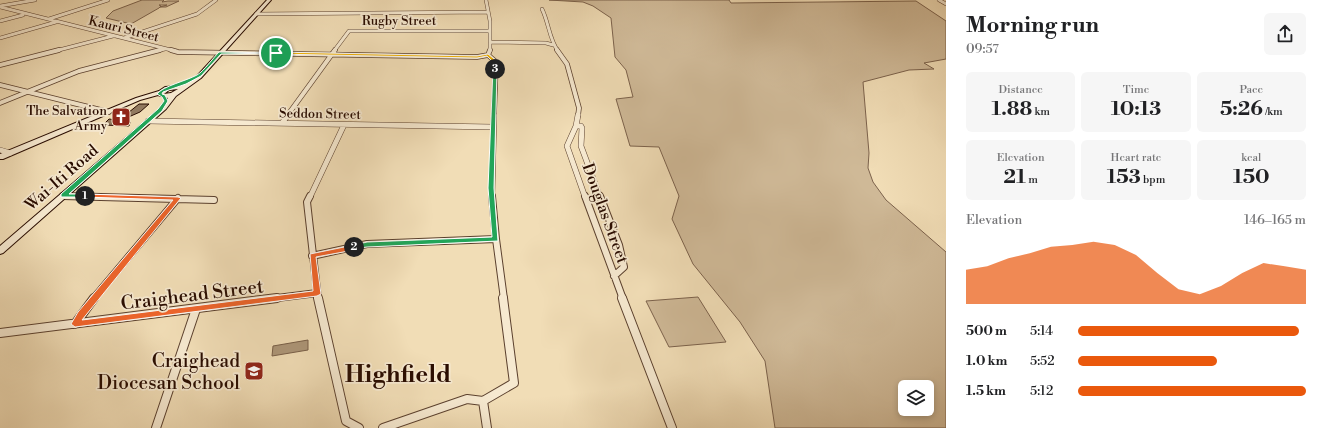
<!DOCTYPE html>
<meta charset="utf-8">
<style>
:root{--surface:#fff;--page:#f6f6f6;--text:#202124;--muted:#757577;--accent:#ea580c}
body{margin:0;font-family:"Libre Bodoni",serif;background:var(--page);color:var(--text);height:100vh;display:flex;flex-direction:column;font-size:15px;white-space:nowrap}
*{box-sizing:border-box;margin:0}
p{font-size:13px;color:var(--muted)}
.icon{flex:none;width:22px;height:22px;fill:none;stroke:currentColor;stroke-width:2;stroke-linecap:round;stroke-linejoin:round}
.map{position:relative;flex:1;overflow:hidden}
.details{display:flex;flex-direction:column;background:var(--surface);width:380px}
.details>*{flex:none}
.buttons{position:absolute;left:898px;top:380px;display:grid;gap:8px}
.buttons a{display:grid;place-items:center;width:36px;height:36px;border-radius:6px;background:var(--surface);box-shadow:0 2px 6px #0003;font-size:20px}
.pin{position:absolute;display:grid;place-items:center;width:34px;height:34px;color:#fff;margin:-17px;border:2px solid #fff;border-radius:50%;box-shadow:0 1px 4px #0007}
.km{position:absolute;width:20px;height:20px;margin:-10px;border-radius:50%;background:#222;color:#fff;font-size:11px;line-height:20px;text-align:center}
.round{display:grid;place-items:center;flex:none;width:42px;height:42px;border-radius:6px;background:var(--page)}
.summary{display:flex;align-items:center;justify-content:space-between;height:68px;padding:0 20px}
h1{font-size:22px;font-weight:700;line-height:30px}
.figures{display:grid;grid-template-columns:repeat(3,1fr);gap:6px;height:68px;padding:4px 20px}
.figures div{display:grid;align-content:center;border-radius:6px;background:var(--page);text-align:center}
.figures b{font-size:20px;font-weight:700}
.figures small{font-size:11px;font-weight:400}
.figures p{font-size:11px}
.chart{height:112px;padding:8px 20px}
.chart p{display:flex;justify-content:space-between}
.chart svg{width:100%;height:72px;margin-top:4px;fill:var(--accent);opacity:.7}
ul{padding:0 20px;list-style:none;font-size:13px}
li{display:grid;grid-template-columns:64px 48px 1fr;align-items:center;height:30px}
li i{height:10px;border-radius:5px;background:var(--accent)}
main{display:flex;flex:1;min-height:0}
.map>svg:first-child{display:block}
.green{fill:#cfb997;stroke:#7c624c;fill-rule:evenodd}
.water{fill:#ad9678;stroke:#785f48}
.building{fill:#91795f;stroke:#290c00}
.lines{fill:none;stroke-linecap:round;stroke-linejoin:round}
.street-far4-casing{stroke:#5b402e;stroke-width:4}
.street-far3-casing{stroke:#5b402e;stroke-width:5.5}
.street-far2-casing{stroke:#5b402e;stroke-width:6}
.street-far1-casing{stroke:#5b402e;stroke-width:8}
.street-casing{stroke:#5b402e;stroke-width:10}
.secondary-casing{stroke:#290c00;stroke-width:2}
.street-far4{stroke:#f6e9d0;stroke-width:3}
.street-far3{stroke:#f6e9d0;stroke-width:4}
.street-far2{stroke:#f6e9d0;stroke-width:5}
.street-far1{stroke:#f6e9d0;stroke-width:6}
.street{stroke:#f6e9d0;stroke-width:8}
.secondary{fill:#f6e9d0;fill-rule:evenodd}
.split-1{fill:#22a559;stroke:#fff}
.split-2{fill:#f0652b;stroke:#fff}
.split-3{fill:#22a559;stroke:#fff}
.split-4{fill:#f5b400;stroke:#fff}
.labels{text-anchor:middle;stroke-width:3.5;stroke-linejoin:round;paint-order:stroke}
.far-street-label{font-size:13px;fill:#290c00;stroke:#f6e9d0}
.far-poi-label{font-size:13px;fill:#290c00;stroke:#f6e9d0;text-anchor:end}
.street-label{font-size:16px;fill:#290c00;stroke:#f6e9d0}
.near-street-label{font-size:19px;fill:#290c00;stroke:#f6e9d0}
.near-poi-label{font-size:19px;fill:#290c00;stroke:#f6e9d0;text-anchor:end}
.near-district-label{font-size:24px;font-weight:bold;fill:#290c00;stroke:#f6e9d0}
</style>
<main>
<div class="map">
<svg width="946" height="428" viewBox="0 0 946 428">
<rect width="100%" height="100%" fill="#f1ddb6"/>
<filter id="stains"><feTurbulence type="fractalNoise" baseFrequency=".005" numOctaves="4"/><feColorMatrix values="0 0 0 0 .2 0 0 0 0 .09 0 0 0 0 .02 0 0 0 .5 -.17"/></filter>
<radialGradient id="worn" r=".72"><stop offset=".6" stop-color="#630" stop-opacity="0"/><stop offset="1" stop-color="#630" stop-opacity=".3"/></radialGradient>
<path class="green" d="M142,0H164L162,2L168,1H179L166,7H160L167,5H159L161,6L159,8L131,24L106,18L113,11Z
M549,0H729L731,3L916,1L946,21V59L924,63L934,69L909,70L863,82L869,153L868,168L873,182L886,200L946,252V428H775L765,361L740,322L693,264L672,219L679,196L659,147L630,146L616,99L633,97L626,70L615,57L611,18L593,6L583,2ZM905,387H927V409H905Z
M698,297L726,342L669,347L646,301Z"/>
<path class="water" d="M308,340V350L272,356L273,346Z"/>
<path class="building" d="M139,104H149L140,112L124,119L123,117Z
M109,119L130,122L129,126L103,125Z"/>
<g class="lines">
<defs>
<path id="street-far4" d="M486,0L490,21V51
M939,0L946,4
M0,6L35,0
M0,7L175,51
M542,9C549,23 549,39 558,51
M256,14L488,12
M49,19L108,0
M0,21L23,15
M0,38L56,22
M124,38L197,14L216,0
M490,42L546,43L553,45
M55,51L113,36
M156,51L165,49
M334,51L349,31H490"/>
<path id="street-far3" d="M171,50L178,52L477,57L488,55
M490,50L488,55L496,62L494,116
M557,50L567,64L579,108L578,116
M0,65L59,50
M0,85L109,112
M0,103L79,71L160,50
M287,116L335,50"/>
<path id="street-far2" d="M578,115L576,126L567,146L585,197
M148,121L492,127
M282,123L288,115
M576,126H581L582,128L581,146L600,197
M0,150L10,153
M63,196L86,197
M310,197L344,125
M492,197L494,115"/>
<path id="street-far1" d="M63,196L214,200
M310,196L307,202L318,299
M492,196L496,239
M585,196L623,299
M600,196L619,245L624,267L614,276
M312,256L367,244L496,239L504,299
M93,299L178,198
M269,299L317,293"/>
<path id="street" d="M318,298L346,421L359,428
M622,298L672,428
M75,324L94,298
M0,333L277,298
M483,401L487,428
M156,428L196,309
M383,428L467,399L483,401L514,383L503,298"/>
<path id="secondary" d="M267,0H271L201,78L176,96L166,109L3,253L0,254V246L162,107L168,98L158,95L140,100L3,159H0V154L136,98L159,91L165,87L180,86L197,76ZM178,89L171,93L164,94L169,90Z"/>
</defs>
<use href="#street-far4" class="street-far4-casing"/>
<use href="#street-far3" class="street-far3-casing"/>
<use href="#street-far2" class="street-far2-casing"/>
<use href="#street-far1" class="street-far1-casing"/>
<use href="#street" class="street-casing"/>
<use href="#secondary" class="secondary-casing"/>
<use href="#street-far4" class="street-far4"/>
<use href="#street-far3" class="street-far3"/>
<use href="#street-far2" class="street-far2"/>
<use href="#street-far1" class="street-far1"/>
<use href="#street" class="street"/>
<use href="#secondary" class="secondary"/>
</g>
<path class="split-1" d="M219,52L278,53L221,54L201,76L186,84L163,92L162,94L165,95L168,101L162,111L69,194H85L87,195V197H61V194L158,109L164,101L162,97L157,94C163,86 186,81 197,75C205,70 212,59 219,52Z"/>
<path class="split-2" d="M85,194L178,197L181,198L82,320L313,291L310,254L354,245L357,247L354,250L316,257L321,294L317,296L75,327L71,324L78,312L173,200L83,197V195Z"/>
<path class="split-3" d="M495,68L497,69L494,188L498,241L367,247L351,249V246L367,242L492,237L488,188L493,69Z"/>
<path class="split-4" d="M276,52L477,56L488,54L498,62L497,69L494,70L493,62L487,56L477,58L274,54Z"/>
<defs>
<symbol id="church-square" viewBox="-11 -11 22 22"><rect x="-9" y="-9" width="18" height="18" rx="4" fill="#8f2418" stroke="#f6e9d0"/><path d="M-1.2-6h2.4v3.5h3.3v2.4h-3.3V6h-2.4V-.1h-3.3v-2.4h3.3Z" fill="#fff"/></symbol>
<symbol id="school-square" viewBox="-11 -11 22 22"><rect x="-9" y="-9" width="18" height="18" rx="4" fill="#8f2418" stroke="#f6e9d0"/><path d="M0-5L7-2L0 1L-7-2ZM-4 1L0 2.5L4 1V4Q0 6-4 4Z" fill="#fff"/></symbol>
</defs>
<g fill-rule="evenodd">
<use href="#church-square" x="110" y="106" width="22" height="22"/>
<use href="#school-square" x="243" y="360" width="22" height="22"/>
</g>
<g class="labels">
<g class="far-street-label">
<text x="399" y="25">Rugby Street</text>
<text transform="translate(124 28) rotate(14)" y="5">Kauri Street</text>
<text transform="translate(320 113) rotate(1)" y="5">Seddon Street</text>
</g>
<g class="far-poi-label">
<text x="107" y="115">The Salvation<tspan x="107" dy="15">Army</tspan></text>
</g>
<g class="street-label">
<text transform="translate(61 177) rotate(-41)" y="6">Wai-Iti Road</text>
<text transform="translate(606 213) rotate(70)" y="6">Douglas Street</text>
</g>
<g class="near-street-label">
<text transform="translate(192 294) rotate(-7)" y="7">Craighead Street</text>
</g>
<g class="near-poi-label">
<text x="240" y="367">Craighead<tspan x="240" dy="22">Diocesan School</tspan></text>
</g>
<g class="near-district-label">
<text x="398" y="382">Highfield</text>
</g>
</g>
<rect width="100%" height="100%" filter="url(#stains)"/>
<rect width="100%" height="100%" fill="url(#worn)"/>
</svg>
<div class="buttons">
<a><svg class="icon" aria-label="layers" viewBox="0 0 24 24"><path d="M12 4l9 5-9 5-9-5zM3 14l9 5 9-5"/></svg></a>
</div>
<div class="pin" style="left:276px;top:53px;background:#1e9e55"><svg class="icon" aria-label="arrive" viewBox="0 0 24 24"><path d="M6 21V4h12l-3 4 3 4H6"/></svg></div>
<b class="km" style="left:85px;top:196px">1</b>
<b class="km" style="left:354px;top:247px">2</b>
<b class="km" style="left:495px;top:69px">3</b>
</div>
<section class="details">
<div class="summary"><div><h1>Morning run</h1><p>09:57</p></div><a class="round"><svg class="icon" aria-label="share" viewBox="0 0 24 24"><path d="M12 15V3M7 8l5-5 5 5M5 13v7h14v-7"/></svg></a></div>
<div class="figures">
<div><p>Distance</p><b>1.88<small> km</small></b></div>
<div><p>Time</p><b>10:13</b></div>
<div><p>Pace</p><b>5:26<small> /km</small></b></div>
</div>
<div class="figures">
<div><p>Elevation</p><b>21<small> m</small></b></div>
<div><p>Heart rate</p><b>153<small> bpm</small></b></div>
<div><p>kcal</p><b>150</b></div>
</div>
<div class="chart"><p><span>Elevation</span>146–165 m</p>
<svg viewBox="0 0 160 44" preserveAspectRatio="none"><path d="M0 44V23L10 21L20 16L30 13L40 9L50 8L60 6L70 8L80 14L90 25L100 35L110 38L120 33L130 25L140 19L150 21L160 23V44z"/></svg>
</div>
<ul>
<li><b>500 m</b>5:14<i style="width:97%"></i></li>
<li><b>1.0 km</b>5:52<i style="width:61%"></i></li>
<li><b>1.5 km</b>5:12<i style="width:100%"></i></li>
</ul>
</section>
</main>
